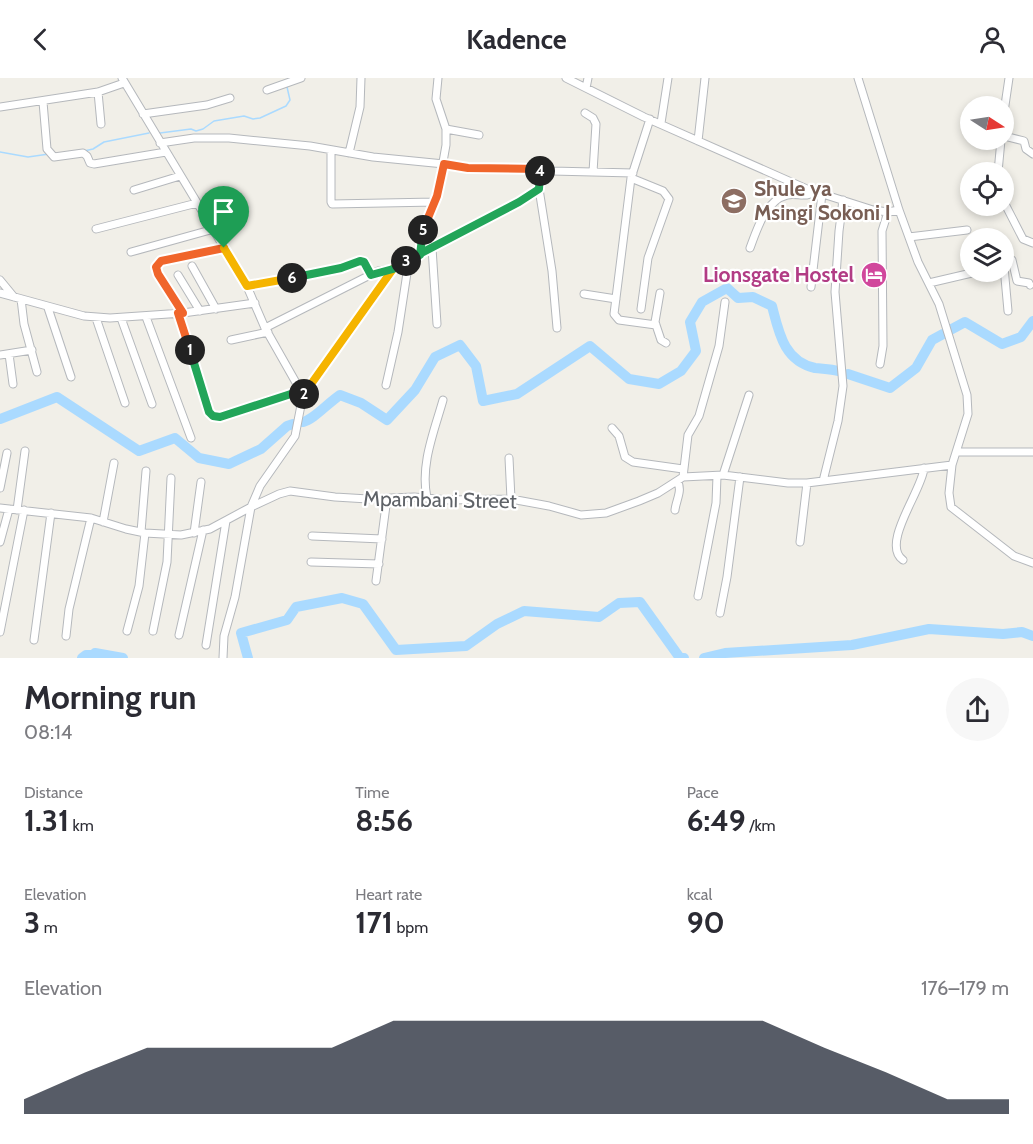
<!DOCTYPE html>
<meta charset="utf-8">
<style>
:root{--surface:#fff;--page:#f7f7f7;--text:#2b2b33;--muted:#7c7c81;--accent:#111827}
body{margin:0;font-family:Cabin,sans-serif;background:var(--page);color:var(--text);height:100vh;display:flex;flex-direction:column;font-size:22px;white-space:nowrap}
*{box-sizing:border-box;margin:0}
p{font-size:20px;color:var(--muted)}
.icon{flex:none;width:33px;height:33px;fill:none;stroke:currentColor;stroke-width:2;stroke-linecap:round;stroke-linejoin:round}
.map{position:relative;height:580px;overflow:hidden}
.panel{display:flex;flex-direction:column;background:var(--surface);flex:1}
.panel>*{flex:none}
.needle{width:39px;rotate:102deg}
.buttons{position:absolute;left:960px;top:18px;display:grid;gap:12px}
.buttons a{display:grid;place-items:center;width:54px;height:54px;border-radius:50%;background:var(--surface);box-shadow:0 3px 9px #0003;font-size:30px}
.pin{position:absolute;display:grid;place-items:center;width:51px;height:51px;color:#fff;margin:-62px -26px;border-radius:50% 50% 50% 0;rotate:-45deg;box-shadow:0 0 6px #0007}
.pin .icon{rotate:45deg}
.km{position:absolute;width:30px;height:30px;margin:-15px;border-radius:50%;background:#222;color:#fff;font-size:16px;line-height:30px;text-align:center}
.round{display:grid;place-items:center;flex:none;width:63px;height:63px;border-radius:32px;background:var(--page)}
.headline{display:flex;align-items:center;justify-content:space-between;height:102px;padding:0 24px}
h1{font-size:33px;font-weight:700;line-height:45px}
.figures{display:grid;grid-template-columns:repeat(3,1fr);gap:9px;height:102px;padding:6px 24px}
.figures div{display:grid;align-content:center}
.figures b{font-size:30px;font-weight:700}
.figures small{font-size:16px;font-weight:400}
.figures p{font-size:16px}
.chart{height:168px;padding:12px 24px}
.chart p{display:flex;justify-content:space-between}
.chart svg{width:100%;height:108px;margin-top:6px;fill:var(--accent);opacity:.7}
header{display:flex;justify-content:space-between;align-items:center;height:78px;padding:0 24px;background:var(--surface);font-size:27px;font-weight:700}
.map>svg:first-child{display:block}
.lines{fill:none;stroke-linecap:round;stroke-linejoin:round}
.stream{stroke:#aadaff;stroke-width:1.5}
.river{stroke:#aadaff;stroke-width:10}
.street-casing{stroke:#b5b8bc;stroke-width:9}
.street{stroke:#fff;stroke-width:7}
.split-1-casing{stroke:#fff;stroke-width:12}
.split-2-casing{stroke:#fff;stroke-width:12}
.split-3-casing{stroke:#fff;stroke-width:12}
.split-4-casing{stroke:#fff;stroke-width:12}
.split-5-casing{stroke:#fff;stroke-width:12}
.split-6-casing{stroke:#fff;stroke-width:12}
.split-7-casing{stroke:#fff;stroke-width:12}
.split-1{stroke:#f0652b;stroke-width:8}
.split-2{stroke:#22a559;stroke-width:8}
.split-3{stroke:#f5b400;stroke-width:8}
.split-4{stroke:#22a559;stroke-width:8}
.split-5{stroke:#f0652b;stroke-width:8}
.split-6{stroke:#22a559;stroke-width:8}
.split-7{stroke:#f5b400;stroke-width:8}
.labels{text-anchor:middle;stroke-width:4.5;stroke-linejoin:round;paint-order:stroke}
.education-label{font-size:21px;font-weight:bold;fill:#785e54;stroke:#fff;text-anchor:start}
.hotel-label{font-size:21px;font-weight:bold;fill:#b23c85;stroke:#fff;text-anchor:end}
.street-label{font-size:21px;fill:#5f6368;stroke:#fff}
</style>
<header><svg class="icon" aria-label="back" viewBox="0 0 24 24"><path d="M15 5l-7 7 7 7"/></svg>Kadence<svg class="icon" aria-label="person" viewBox="0 0 24 24"><circle cx="12" cy="8" r="4"/><path d="M4 21q1-7 8-7t8 7"/></svg></header>
<div class="map">
<svg width="1033" height="580" viewBox="0 0 1033 580">
<rect width="100%" height="100%" fill="#f1efe8"/>
<g class="lines">
<path class="stream" d="M160,55L191,51L196,53L203,51L214,43L244,38L253,41L260,40L286,28L290,22L287,9
M84,73L93,71L104,64L149,55
M0,74L28,79L49,76"/>
<path class="river" d="M952,251L965,244L1002,266L1021,259L1033,243
M848,296L890,310L916,290L932,262L943,256
M0,341L57,319L139,373L175,360L199,380L229,386L261,371L287,348L293,346
M303,344C313,342 328,325 340,317L361,325L387,342L415,312L435,279L460,267L476,288L483,323L517,316L590,268L629,301L659,306L681,293L696,273L690,244L702,224L727,210L738,220L753,219L772,228C779,255 784,283 815,290C823,291 831,291 838,293
M82,580L86,577H93L95,575L123,580
M248,580L241,555L287,542L296,529L342,520L363,526L396,572L466,568L497,546L524,533L599,539L619,525L640,524L680,580H684
M704,580L725,575L852,567L929,551L1003,556L1022,554L1033,558"/>
<defs>
<path id="street" d="M122,0L246,206L265,250L303,317L295,358L260,408L251,429L235,519L224,558L223,580
M566,0L644,39L807,111L873,132L888,134L899,132
M858,0L899,132L918,184L939,226L967,317L968,336L952,387L949,415L951,429L1014,478L1033,485
M586,10L588,0
M267,12L301,0
M98,14L101,46
M43,24L47,71L54,79L83,75L87,78L90,85L94,86L166,74
M0,29L98,14L124,5
M1004,34L1009,0
M585,35L593,40L596,46L593,94
M143,36L207,27L230,20
M650,41L631,100L614,236L619,242L656,247
M661,45L668,0
M446,51L479,57
M1004,58L1024,63L1026,71L1033,76
M698,63L705,0
M160,65L194,60H229L310,68L373,79L444,86L468,90H530L552,93L633,95
M331,72V124L332,126L435,124
M349,75L360,29L361,0
M540,91L539,111L552,193L557,250
M998,94L1001,62
M631,100L663,113L669,121L648,180L641,231
M134,112L180,98
M1004,124L1023,161L1033,165
M96,151L197,125
M909,159L967,152
M432,170L437,246
M750,170C757,151 766,122 787,117C797,115 806,120 815,114
M131,174L214,151
M420,177L423,151L437,118L446,67V51L436,21L438,0
M1004,186L1012,182L1017,203L1029,205L1030,207
M192,188L216,231
M1004,189L1008,233
M178,197L200,233
M0,202L14,219
M929,205L976,194
M247,208L341,190L360,183L365,184L371,197
M811,209L822,116
M0,215L84,238L110,240L183,235L255,225
M660,215L655,244L661,262L666,265
M584,216L616,221
M21,221L24,246L37,294
M48,230L71,299
M178,235L209,334L213,338L220,339L300,313
M183,235L157,196V187L161,183L224,170
M146,239L191,360
M96,240L125,325
M121,240L152,326
M265,250L378,193L393,191
M231,262L268,254
M9,276L13,306
M0,277L32,272
M880,286L883,268L882,153L888,134
M386,307L398,254L409,182
M303,317L393,191L519,124L539,111
M612,350L619,358L625,379L633,384L683,391
M957,374H1033
M509,380L511,421
M723,397L749,317
M683,399L688,357L699,338L719,268L725,224
M823,403L838,343L843,308L835,214L839,153L843,122
M0,410L7,375
M427,420C420,387 434,354 443,322
M0,430L91,440L126,451L145,455L181,457L210,451L251,429L279,416L290,413L335,419L368,421L414,419L449,422L511,421L549,428L581,437L606,435L639,423L658,415L683,399L723,397L788,405H807L952,387
M17,432L25,373
M675,432C676,422 683,412 677,403
M103,444L114,385
M141,454L146,393
M194,455L201,404
M312,458L382,461
M0,464L9,431
M800,464L807,405
M903,482C880,466 923,411 924,390
M311,484L379,486
M376,503L387,420
M698,518L716,425L717,398
M720,535L727,499L740,399
M127,553L139,508L145,455
M153,553L167,484L171,400
M0,554L24,432
M179,557L203,452
M66,558L69,531L91,440
M34,562L51,435
M206,567L226,443"/>
</defs>
<use href="#street" class="street-casing"/>
<use href="#street" class="street"/>
</g>
<g class="lines">
<defs>
<path id="split-1" d="M190,272L178,235H183L158,196L156,189L161,183L224,170"/>
<path id="split-2" d="M190,272L209,334L213,338L220,339L300,313L304,316"/>
<path id="split-3" d="M304,316L393,191L406,183"/>
<path id="split-4" d="M406,183L519,124L539,111L540,93"/>
<path id="split-5" d="M423,152L437,118L444,86L468,90L540,91V93"/>
<path id="split-6" d="M292,200L341,190L360,183L364,184L371,197L393,191L420,177L423,152"/>
<path id="split-7" d="M224,170L247,208L292,200"/>
</defs>
<use href="#split-1" class="split-1-casing"/>
<use href="#split-2" class="split-2-casing"/>
<use href="#split-3" class="split-3-casing"/>
<use href="#split-4" class="split-4-casing"/>
<use href="#split-5" class="split-5-casing"/>
<use href="#split-6" class="split-6-casing"/>
<use href="#split-7" class="split-7-casing"/>
<use href="#split-1" class="split-1"/>
<use href="#split-2" class="split-2"/>
<use href="#split-3" class="split-3"/>
<use href="#split-4" class="split-4"/>
<use href="#split-5" class="split-5"/>
<use href="#split-6" class="split-6"/>
<use href="#split-7" class="split-7"/>
</g>
<defs>
<symbol id="school-disc" viewBox="-11 -11 22 22"><circle r="9.5" fill="#8d6e63" stroke="#fff"/><path d="M0-5L7-2L0 1L-7-2ZM-4 1L0 2.5L4 1V4Q0 6-4 4Z" fill="#fff"/></symbol>
<symbol id="hotel-disc" viewBox="-11 -11 22 22"><circle r="9.5" fill="#d1479c" stroke="#fff"/><path d="M-6-4.5h1.5V1H6V5H4.5V3h-9V5H-6ZM-4 0a1.8 1.8 0 1 1 3.6 0ZM.5 0V-2.5h3Q6-2.5 6 0Z" fill="#fff"/></symbol>
</defs>
<g fill-rule="evenodd">
<use href="#school-disc" x="719" y="108" width="30" height="30"/>
<use href="#hotel-disc" x="859" y="182" width="30" height="30"/>
</g>
<g class="labels">
<g class="education-label">
<text x="754" y="118">Shule ya<tspan x="754" dy="24">Msingi Sokoni I</tspan></text>
</g>
<g class="hotel-label">
<text x="854" y="204">Lionsgate Hostel</text>
</g>
<g class="street-label">
<text transform="translate(440 422) rotate(1)" y="7">Mpambani Street</text>
</g>
</g>
</svg>
<div class="buttons">
<a><svg class="needle" viewBox="-14 -14 28 28"><path d="M0-13l5 13h-10z" fill="#e53935"/><path d="M0 13l5-13h-10z" fill="#7c7c81"/></svg></a>
<a><svg class="icon" aria-label="locate" viewBox="0 0 24 24"><circle cx="12" cy="12" r="6"/><path d="M12 2v4M12 18v4M2 12h4M18 12h4"/></svg></a>
<a><svg class="icon" aria-label="layers" viewBox="0 0 24 24"><path d="M12 4l9 5-9 5-9-5zM3 14l9 5 9-5"/></svg></a>
</div>
<div class="pin" style="left:224px;top:170px;background:#1e9e55"><svg class="icon" aria-label="arrive" viewBox="0 0 24 24"><path d="M6 21V4h12l-3 4 3 4H6"/></svg></div>
<b class="km" style="left:190px;top:272px">1</b>
<b class="km" style="left:304px;top:316px">2</b>
<b class="km" style="left:406px;top:183px">3</b>
<b class="km" style="left:540px;top:93px">4</b>
<b class="km" style="left:423px;top:152px">5</b>
<b class="km" style="left:292px;top:200px">6</b>
</div>
<section class="panel">
<div class="headline"><div><h1>Morning run</h1><p>08:14</p></div><a class="round"><svg class="icon" aria-label="share" viewBox="0 0 24 24"><path d="M12 15V3M7 8l5-5 5 5M5 13v7h14v-7"/></svg></a></div>
<div class="figures">
<div><p>Distance</p><b>1.31<small> km</small></b></div>
<div><p>Time</p><b>8:56</b></div>
<div><p>Pace</p><b>6:49<small> /km</small></b></div>
</div>
<div class="figures">
<div><p>Elevation</p><b>3<small> m</small></b></div>
<div><p>Heart rate</p><b>171<small> bpm</small></b></div>
<div><p>kcal</p><b>90</b></div>
</div>
<div class="chart"><p><span>Elevation</span>176–179 m</p>
<svg viewBox="0 0 160 44" preserveAspectRatio="none"><path d="M0 44V38L10 27L20 17L30 17L40 17L50 17L60 6L70 6L80 6L90 6L100 6L110 6L120 6L130 17L140 27L150 38L160 38V44z"/></svg>
</div>
</section>
